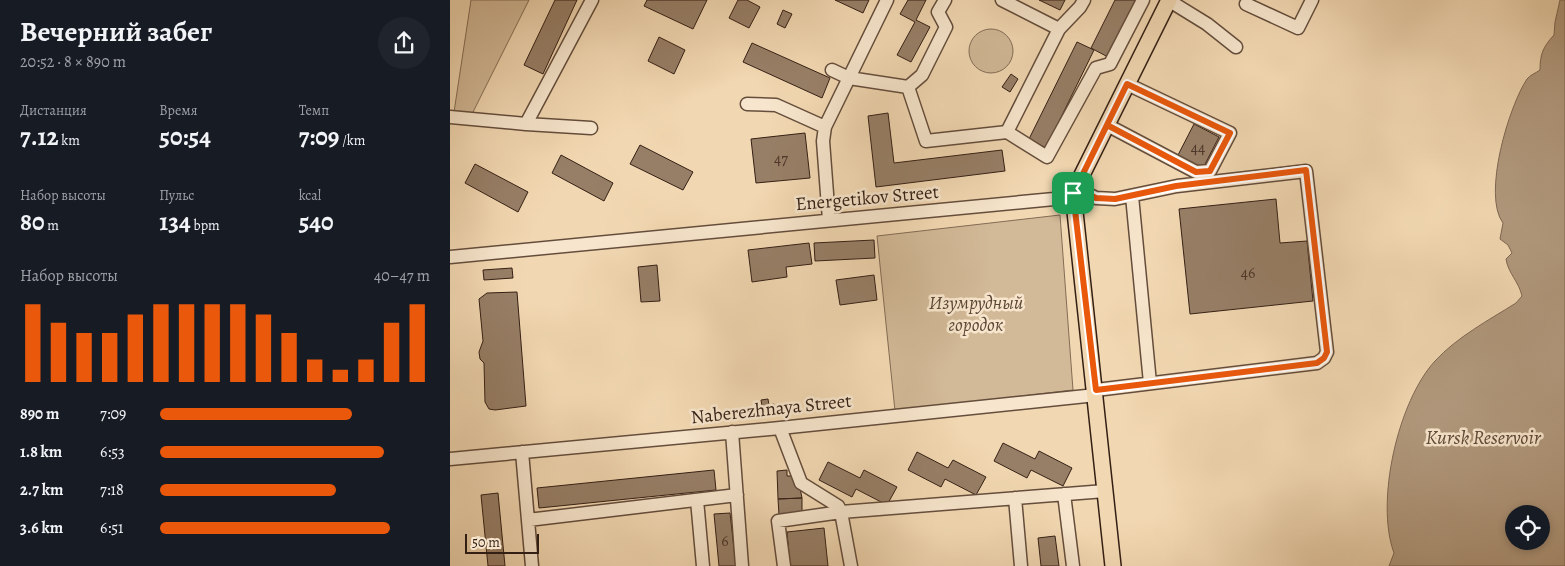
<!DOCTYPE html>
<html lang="ru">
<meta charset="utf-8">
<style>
:root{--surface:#171b24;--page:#20242c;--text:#f1f3f6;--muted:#9ea1a6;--accent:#ea580c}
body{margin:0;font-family:Alegreya,serif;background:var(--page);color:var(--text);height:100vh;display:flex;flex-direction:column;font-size:19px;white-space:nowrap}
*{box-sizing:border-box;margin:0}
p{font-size:16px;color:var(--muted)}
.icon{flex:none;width:28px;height:28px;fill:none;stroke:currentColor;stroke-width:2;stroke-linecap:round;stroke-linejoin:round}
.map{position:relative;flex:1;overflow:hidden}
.details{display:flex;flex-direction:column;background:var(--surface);width:450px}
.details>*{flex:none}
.controls{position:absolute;left:1055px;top:505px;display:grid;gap:10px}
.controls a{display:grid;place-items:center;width:45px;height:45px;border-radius:50%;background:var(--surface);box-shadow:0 2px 8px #0003;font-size:25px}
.scale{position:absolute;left:15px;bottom:12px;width:74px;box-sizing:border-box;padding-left:5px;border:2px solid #341f15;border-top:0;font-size:14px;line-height:18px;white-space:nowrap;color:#341f15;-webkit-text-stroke:4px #f7e6cd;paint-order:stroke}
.pin{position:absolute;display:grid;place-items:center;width:42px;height:42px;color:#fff;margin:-21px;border-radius:10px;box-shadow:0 2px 8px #0006}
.round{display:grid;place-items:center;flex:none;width:52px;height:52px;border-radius:26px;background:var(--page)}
.overview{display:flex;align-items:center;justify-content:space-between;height:85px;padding:0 20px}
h1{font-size:28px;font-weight:700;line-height:38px}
.figures{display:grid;grid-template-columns:repeat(3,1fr);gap:8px;height:85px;padding:5px 20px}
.figures div{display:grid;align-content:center}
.figures b{font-size:25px;font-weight:700}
.figures small{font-size:14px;font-weight:400}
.figures p{font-size:14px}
.chart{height:140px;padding:10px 20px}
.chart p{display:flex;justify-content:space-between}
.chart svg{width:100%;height:90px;margin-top:5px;stroke:var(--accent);stroke-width:6}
ul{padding:0 20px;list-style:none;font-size:16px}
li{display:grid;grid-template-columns:80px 60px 1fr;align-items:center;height:38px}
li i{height:12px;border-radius:6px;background:var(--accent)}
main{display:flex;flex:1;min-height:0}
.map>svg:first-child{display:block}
.green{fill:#d2b997;stroke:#836c56}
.water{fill:#b1997d;stroke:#7f6853;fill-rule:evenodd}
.building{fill:#977f67;stroke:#341f15}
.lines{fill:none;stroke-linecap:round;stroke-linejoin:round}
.minor-casing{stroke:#644d3c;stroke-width:15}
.major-casing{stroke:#341f15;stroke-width:18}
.minor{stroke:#f7e6cd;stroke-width:12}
.major{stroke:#f2d8b2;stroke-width:15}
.route-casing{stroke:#fff;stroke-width:10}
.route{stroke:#ea580c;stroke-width:6}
.labels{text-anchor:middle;stroke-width:5;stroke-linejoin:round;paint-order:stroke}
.number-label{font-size:16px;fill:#4d372a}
.street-label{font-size:19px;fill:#341f15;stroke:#f7e6cd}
.park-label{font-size:19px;font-style:italic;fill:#5c4636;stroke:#f7e6cd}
.water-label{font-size:20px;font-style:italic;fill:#604a39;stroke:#f7e6cd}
</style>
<main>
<section class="details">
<div class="overview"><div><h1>Вечерний забег</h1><p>20:52 · 8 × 890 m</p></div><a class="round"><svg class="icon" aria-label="share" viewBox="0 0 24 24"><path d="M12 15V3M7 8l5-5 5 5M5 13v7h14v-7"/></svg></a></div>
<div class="figures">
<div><p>Дистанция</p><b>7.12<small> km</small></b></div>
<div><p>Время</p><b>50:54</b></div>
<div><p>Темп</p><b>7:09<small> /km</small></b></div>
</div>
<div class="figures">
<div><p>Набор высоты</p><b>80<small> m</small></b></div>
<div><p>Пульс</p><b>134<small> bpm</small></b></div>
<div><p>kcal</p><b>540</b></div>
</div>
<div class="chart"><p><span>Набор высоты</span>40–47 m</p>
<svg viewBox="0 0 160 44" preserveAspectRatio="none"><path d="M5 44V6M15 44V15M25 44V20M35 44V20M45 44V11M55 44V6M65 44V6M75 44V6M85 44V6M95 44V11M105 44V20M115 44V33M125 44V38M135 44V33M145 44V15M155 44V6"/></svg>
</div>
<ul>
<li><b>890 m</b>7:09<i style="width:71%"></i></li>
<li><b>1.8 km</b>6:53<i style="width:83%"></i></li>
<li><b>2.7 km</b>7:18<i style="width:65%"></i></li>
<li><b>3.6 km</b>6:51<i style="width:85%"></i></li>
</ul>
</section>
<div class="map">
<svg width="1115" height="566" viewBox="0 0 1115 566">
<rect width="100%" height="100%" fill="#f2d8b2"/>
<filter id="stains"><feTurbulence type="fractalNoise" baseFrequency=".004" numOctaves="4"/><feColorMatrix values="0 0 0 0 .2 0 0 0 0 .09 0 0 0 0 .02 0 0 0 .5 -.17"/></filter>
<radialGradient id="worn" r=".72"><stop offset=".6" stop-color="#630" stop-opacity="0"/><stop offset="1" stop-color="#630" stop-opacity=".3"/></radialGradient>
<path class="green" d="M21,0H79L22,114L4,112Z
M519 51a22 22 0 1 1 44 0a22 22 0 1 1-44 0Z
M610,215L623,390L445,411L427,236Z"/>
<path class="water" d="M1110,0H1115V566H939L944,553C925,502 948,401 985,361C1007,337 1039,320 1066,303L1072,296C1069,282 1058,273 1056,259L1062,253L1058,245L1050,239L1053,223C1032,195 1059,106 1077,79C1080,75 1086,73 1090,70C1090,54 1093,47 1104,35L1105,22ZM1064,514H1091V541H1064Z"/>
<path class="building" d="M105,0H127L93,74L74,65Z
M197,0H257L243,29L194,6Z
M288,0H297L310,7L299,28L279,18Z
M385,0H419L413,13Z
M458,0H476L466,20L480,27L461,62L447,55L465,22L450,14Z
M589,0H615L610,10Z
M665,0H686L658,57L641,48Z
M333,10L342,14L335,28L327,24Z
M209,37L235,50L224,74L198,61Z
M627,42L644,50L596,148L579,139Z
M302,43L380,78L372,98L293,62Z
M561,74L568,79L560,92L552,87Z
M438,113L444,163L552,150L555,171L426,187L418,116Z
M744,124L769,137L752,170L727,157Z
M355,133L360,178L306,183L301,139Z
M190,145L243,172L233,190L180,164Z
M111,155L163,183L154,201L102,173Z
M25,164L78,192L68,212L15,183Z
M826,199L830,243L857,241L863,301L740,314L729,209Z
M424,240L425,258L365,261L364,243Z
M359,243L362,264L336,267L337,277L302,282L298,250Z
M207,265L210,301L191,302L188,267Z
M62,268L63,278L34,280L33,270Z
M424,275L427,300L390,305L386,280Z
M67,292L76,406L45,410L39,409L35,402L34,363L30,359L29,352L33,341L29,299L37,293Z
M318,399L319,405L324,404L325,410L313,412L311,400Z
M553,443L585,459L589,451L622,468L613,486L581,470L577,478L544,461Z
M467,452L498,468L503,460L536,477L526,495L495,479L491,487L458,470Z
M378,462L410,478L414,470L447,487L437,505L406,489L402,497L369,480Z
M264,470L266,490L89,508L87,488Z
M337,470V476H343L350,488L352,498L328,499L327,471Z
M48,493L55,566H38L31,495Z
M352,498V514L329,515L328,499Z
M280,513L286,566H269L264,514Z
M374,528L378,566H340L337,532Z
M605,536L609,566H591L588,538Z"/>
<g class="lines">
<defs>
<path id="minor" d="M552,0L609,29
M718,0L757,24L786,47
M796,4L848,28L862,0
M382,70L399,78L458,87L476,141L557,132L609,29L630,7L634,0
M458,87L472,75L496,27L488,12L495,0
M297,104L326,105L375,127
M0,117L76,124L142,0
M76,124L141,128
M657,125L746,172L760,171L780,133L677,84
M557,132L597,157L646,68L660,64L693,0
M626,188L646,198L665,199L727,186L856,171L877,352L874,358L867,363L646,390
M682,196L700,383
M379,220L373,141L375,127L437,0
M0,257L604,199L623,193
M330,428L351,483L388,506L391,512L655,491
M282,432L292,566
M72,452L82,566
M0,459L330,428L646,395
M614,494L623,566
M565,498L571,566
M247,500L253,566
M78,520L287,495
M334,566L328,521L391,512L401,566"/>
<path id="major" d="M663,566L623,193L719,0"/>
</defs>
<use href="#minor" class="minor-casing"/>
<use href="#major" class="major-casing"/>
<use href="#minor" class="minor"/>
<use href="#major" class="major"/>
</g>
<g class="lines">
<defs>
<path id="route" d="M623,193L646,390L867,363L874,358L877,352L856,170L726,186L665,199L646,198L626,188L657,125L746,172L760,171L780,133L677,84L626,188L623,193"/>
</defs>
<use href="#route" class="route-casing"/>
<use href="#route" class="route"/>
</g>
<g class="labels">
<g class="number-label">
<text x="748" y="153">44</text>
<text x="331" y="164">47</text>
<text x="798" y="278">46</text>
<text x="275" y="546">6</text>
</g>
<g class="street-label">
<text transform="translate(417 197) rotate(-5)" y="7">Energetikov Street</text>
<text transform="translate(321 408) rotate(-6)" y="7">Naberezhnaya Street</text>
</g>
<g class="park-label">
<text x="526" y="309">Изумрудный<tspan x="526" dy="22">городок</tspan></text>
</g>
<g class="water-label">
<text x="1033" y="444">Kursk Reservoir</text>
</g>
</g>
<rect width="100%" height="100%" filter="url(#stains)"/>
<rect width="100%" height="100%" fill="url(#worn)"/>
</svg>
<div class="controls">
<a><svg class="icon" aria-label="locate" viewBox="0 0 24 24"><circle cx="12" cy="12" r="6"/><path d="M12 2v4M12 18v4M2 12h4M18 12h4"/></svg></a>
</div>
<div class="scale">50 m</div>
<div class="pin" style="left:623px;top:193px;background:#1e9e55"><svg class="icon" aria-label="arrive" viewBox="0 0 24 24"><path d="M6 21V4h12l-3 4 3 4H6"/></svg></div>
</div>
</main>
